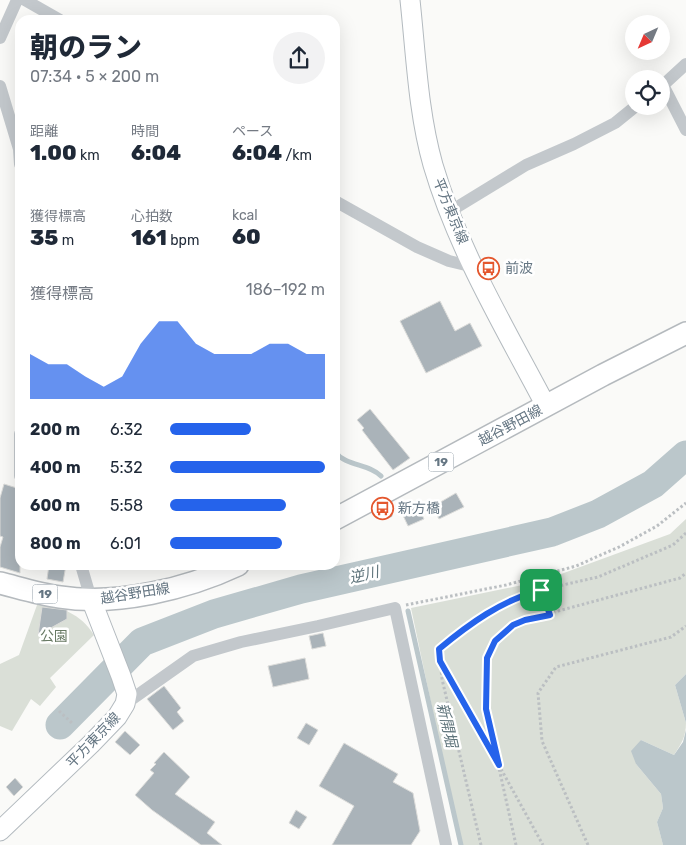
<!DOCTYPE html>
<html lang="ja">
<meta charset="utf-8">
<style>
:root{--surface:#fff;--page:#f2f2f3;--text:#1f2937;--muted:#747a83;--accent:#2563eb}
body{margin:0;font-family:Rubik,"Noto Sans JP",sans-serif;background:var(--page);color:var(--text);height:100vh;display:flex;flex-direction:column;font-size:19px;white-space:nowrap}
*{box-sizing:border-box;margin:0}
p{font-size:16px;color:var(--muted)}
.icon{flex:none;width:28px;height:28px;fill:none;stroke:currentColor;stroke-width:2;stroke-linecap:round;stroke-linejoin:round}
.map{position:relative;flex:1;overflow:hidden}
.sheet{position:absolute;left:15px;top:15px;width:325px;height:555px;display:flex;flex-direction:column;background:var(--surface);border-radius:15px;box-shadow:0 5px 20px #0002}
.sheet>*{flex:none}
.needle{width:32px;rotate:224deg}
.controls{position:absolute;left:625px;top:15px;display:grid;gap:10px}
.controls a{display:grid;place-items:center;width:45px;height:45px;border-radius:50%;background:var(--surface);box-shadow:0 5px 20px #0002;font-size:25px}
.pin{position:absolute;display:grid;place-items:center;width:42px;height:42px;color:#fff;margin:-21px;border-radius:10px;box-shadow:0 2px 8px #0006}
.round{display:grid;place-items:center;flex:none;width:52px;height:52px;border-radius:26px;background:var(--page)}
.head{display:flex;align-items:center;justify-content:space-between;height:85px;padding:0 15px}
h1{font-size:28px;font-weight:800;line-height:38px}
.figures{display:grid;grid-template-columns:repeat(3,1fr);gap:8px;height:85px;padding:5px 15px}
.figures div{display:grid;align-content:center}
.figures b{font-size:21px;font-weight:800}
.figures small{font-size:14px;font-weight:400}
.figures p{font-size:14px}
.chart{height:140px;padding:10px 15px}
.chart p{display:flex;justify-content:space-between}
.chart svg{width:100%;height:90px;margin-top:5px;fill:var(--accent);opacity:.7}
ul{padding:0 15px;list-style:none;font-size:16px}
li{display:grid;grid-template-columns:80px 60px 1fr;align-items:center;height:38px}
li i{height:12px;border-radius:6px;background:var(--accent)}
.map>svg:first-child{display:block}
.green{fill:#dadfd7}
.water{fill:#bbc7cb}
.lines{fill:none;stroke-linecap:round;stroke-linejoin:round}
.stream{stroke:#bbc7cb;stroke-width:5}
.river{stroke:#bbc7cb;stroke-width:29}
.building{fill:#aab3b9;stroke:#dcdcda}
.secondary-casing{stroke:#b3babf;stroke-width:21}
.primary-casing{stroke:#b5babe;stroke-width:24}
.path{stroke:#bbbfc2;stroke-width:3;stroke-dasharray:2.5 2.5;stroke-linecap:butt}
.minor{stroke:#c3c8cc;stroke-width:12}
.secondary{stroke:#fff;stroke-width:19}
.primary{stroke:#fff;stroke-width:21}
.route-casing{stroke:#fff;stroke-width:10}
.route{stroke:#2563eb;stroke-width:6}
.labels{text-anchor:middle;stroke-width:5;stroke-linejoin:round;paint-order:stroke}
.shield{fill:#fff;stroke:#939fa8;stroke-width:1}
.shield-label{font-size:12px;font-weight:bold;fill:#657683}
.street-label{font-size:14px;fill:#657683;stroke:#fff}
.poi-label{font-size:14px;fill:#657683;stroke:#fff;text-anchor:start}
.park-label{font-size:14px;fill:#687a64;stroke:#fff}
.water-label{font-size:15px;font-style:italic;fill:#60757c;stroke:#fff}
</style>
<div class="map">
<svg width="686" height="845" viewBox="0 0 686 845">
<rect width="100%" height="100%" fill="#fafaf8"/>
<path class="green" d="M686,519V674L675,685L686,723C686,737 681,744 674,755L641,740L636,764L661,794L663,808L657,822L663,845H461L411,608L542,581L670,534Z
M37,605C61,606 81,614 94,635L50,678L56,687L40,706L31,699L12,731L0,726V664L19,655Z"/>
<path class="water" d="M686,674V723L675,685Z
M686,730V845H663L657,822L663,808L661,794L636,764L631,751L641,740L674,755L683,742Z"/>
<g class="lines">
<path class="stream" d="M335,452C347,467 368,463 381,476
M388,505L390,515
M408,611L461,845"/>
<path class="river" d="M60,725L142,642L214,614L301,589L552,532L598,514L653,484L686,455"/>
</g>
<path class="building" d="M440,301L455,331L470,323L482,346L426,373L400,321Z
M370,409L410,458L393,470L362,430L364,428L357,420Z
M4,484L20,489V573L0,567V547L3,537L0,536V498Z
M456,493L464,507L439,519L432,507Z
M416,502L424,519L408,526L400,509Z
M49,565H66L63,582L47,579Z
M42,607L67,610V619L38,635Z
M323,633L326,646L312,649L309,636Z
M305,658L309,679L273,687L268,666Z
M164,686L181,708L177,712L184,721L173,730L147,699Z
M306,723L318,730L309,745L297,738Z
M125,731L140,745L130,755L115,742Z
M344,743L398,774L393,782L413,793L420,831L411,845H332L354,806L319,786Z
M164,752L190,777L175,794L215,822L207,833L222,845H201L152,810L135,795L154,773L150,770L156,764L154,763Z
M15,778L23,787L14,796L6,787Z
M296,810L307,817L299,829L289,823Z"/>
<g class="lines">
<defs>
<path id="secondary" d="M410,0C416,55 418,112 433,165C458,250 505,328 546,406
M0,831L91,744L117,717L125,704L127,694L121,676L91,599"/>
<path id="primary" d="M335,519L603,375L686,333
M0,583C20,588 39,594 60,597C116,606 187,589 238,565"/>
</defs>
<use href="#secondary" class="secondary-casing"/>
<use href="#primary" class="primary-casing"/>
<path class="path" d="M541,590L549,615
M406,605L506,585L576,566L619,547L657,526L686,503
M441,663L497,762
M59,711L72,723
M501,769L543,845
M481,845L442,679L439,649L483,614L532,592L598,577L673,545L686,533
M516,845L486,709L487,658L495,641L513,625L525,620L680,578L686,573
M588,845L542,741L538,693L556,667L671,637L686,626"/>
<path class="minor" d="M25,0L60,20
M0,38L17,0
M663,85L686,130
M0,86L19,149L20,164
M661,87L686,64
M335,201L417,247L449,261L474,267
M449,212L526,165L574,144L615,123L636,106
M20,434V476
M81,565L91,599
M125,704L193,656L241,642L318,626L395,608L446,845"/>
<use href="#secondary" class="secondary"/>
<use href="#primary" class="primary"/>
</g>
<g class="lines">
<defs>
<path id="route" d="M541,590L550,615L525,620L513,625L495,641L487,658L486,709L499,765L440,661L439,649C469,624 502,600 541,590Z"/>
</defs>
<use href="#route" class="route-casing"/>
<use href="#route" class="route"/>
</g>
<defs>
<symbol id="bus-ring" viewBox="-11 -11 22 22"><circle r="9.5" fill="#fff" stroke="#e4572e" stroke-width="1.5"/><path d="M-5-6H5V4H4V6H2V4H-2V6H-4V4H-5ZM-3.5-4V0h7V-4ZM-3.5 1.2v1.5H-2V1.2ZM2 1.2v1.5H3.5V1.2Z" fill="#e4572e"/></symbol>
</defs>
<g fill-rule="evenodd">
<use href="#bus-ring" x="476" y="256" width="25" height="25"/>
<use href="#bus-ring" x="370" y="496" width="25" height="25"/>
</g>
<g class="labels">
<g class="shield">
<rect x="428.5" y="452.5" width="25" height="19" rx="4"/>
<rect x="32.5" y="584.5" width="25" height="19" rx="4"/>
</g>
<g class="shield-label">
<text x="441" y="466">19</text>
<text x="45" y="598">19</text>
</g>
<g class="street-label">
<text transform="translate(451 211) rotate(68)" y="5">平方東京線</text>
<text transform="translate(510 425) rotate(-28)" y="5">越谷野田線</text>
<text transform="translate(135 593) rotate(-9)" y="5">越谷野田線</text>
<text transform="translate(93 740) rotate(-46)" y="5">平方東京線</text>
</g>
<g class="poi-label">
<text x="505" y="273">前波</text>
<text x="398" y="513">新方橋</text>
</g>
<g class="park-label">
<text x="54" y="641">公園</text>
</g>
<g class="water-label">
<text transform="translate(364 575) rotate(-13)" y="5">逆川</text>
<text transform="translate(447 725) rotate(77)" y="5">新開堀</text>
</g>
</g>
</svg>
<div class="controls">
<a><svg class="needle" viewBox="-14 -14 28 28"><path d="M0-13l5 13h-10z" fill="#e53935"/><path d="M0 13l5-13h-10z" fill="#747a83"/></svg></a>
<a><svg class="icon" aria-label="locate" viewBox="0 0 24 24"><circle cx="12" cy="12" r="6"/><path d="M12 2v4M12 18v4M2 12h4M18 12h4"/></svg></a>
</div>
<div class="pin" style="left:541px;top:590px;background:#1e9e55"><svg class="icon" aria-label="arrive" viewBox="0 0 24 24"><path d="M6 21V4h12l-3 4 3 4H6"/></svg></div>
<section class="sheet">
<div class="head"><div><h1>朝のラン</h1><p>07:34 · 5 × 200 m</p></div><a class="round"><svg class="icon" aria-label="share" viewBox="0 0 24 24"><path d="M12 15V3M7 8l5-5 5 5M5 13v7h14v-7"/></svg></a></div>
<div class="figures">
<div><p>距離</p><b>1.00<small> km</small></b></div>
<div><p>時間</p><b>6:04</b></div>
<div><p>ペース</p><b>6:04<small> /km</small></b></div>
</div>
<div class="figures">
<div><p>獲得標高</p><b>35<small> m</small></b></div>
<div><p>心拍数</p><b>161<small> bpm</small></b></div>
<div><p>kcal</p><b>60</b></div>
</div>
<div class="chart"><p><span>獲得標高</span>186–192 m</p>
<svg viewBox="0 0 160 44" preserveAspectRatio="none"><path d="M0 44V22L10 27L20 27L30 33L40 38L50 33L60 17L70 6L80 6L90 17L100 22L110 22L120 22L130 17L140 17L150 22L160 22V44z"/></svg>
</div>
<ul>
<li><b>200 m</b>6:32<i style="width:52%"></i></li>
<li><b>400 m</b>5:32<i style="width:100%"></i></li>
<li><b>600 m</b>5:58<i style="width:75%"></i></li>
<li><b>800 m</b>6:01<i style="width:72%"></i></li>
</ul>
</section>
</div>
